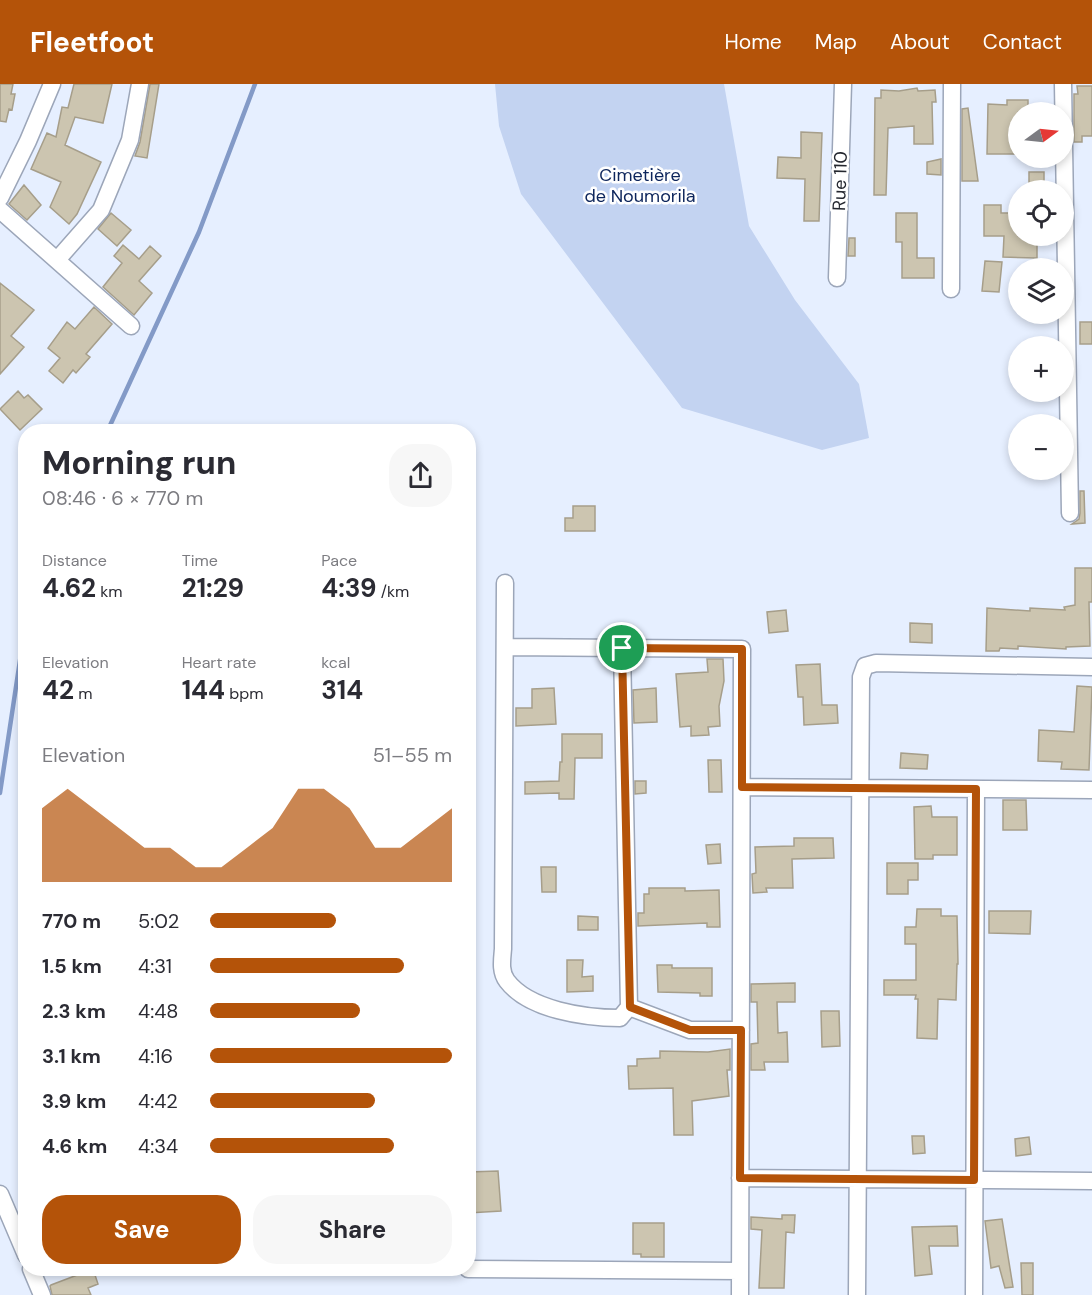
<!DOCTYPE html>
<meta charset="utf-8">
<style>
:root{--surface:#fff;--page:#f7f7f7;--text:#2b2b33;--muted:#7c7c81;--accent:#b45309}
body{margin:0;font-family:"DM Sans",sans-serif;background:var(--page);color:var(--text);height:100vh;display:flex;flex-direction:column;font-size:22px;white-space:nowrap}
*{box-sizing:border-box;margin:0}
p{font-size:20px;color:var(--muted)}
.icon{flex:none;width:33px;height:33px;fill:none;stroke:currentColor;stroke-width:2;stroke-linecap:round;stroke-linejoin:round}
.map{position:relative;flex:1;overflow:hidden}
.panel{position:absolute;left:18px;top:340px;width:458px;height:852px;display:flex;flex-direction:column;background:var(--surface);border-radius:24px;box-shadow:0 3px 9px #0003}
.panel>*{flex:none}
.needle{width:39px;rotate:75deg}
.tools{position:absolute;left:1008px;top:18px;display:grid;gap:12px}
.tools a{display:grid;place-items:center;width:66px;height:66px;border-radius:50%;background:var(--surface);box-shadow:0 3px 9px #0003;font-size:30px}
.pin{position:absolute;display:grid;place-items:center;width:51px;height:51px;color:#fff;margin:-26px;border:3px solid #fff;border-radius:50%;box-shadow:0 2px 6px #0007}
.round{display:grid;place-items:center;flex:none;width:63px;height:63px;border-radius:24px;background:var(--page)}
.head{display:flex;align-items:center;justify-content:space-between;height:102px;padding:0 24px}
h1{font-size:33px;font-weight:700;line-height:45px}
.metrics{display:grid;grid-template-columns:repeat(3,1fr);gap:9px;height:102px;padding:6px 24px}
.metrics div{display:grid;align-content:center}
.metrics b{font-size:26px;font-weight:700}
.metrics small{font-size:16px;font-weight:400}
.metrics p{font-size:16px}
.chart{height:168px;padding:12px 24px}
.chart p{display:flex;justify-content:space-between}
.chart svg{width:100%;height:108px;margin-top:6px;fill:var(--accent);opacity:.7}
.button{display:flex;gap:12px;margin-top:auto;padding:12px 24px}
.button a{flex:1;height:69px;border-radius:24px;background:var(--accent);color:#fff;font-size:24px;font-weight:700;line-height:69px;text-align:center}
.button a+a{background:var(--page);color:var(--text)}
ul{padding:0 24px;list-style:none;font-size:20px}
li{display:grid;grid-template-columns:96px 72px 1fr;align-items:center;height:45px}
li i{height:15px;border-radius:8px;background:var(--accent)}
header{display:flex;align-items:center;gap:36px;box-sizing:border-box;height:84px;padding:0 30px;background:var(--accent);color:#fff}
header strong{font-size:28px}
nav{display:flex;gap:33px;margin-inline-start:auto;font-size:21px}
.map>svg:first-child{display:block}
.green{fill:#c3d3f1}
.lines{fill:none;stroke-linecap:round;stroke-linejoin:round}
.stream{stroke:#839ac7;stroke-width:4.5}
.building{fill:#ccc5b0;stroke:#a69e8a;stroke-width:1.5}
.minor-casing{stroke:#9ca6b9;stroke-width:19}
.minor{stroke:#fff;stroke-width:16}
.route-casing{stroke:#fff;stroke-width:12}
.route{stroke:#b45309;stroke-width:8}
.labels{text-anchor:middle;stroke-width:5;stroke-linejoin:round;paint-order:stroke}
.park-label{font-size:18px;fill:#0d255b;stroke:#fff}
.street-label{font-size:18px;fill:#24272f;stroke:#fff}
</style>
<header>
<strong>Fleetfoot</strong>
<nav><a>Home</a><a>Map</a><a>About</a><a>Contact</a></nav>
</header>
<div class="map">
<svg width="1092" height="1211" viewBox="0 0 1092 1211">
<rect width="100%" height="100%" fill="#e6efff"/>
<path class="green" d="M495,0H724L749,142L795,216L859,300L869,354L822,366L682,324L521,110L499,42Z"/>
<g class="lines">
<path class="stream" d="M107,348L199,148L255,0
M0,709L22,563L26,554"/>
</g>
<path class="building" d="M0,0H13L11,10H15L12,26L9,25L6,38L0,37Z
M74,0H112L103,39L75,33L65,61L101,78L77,130L69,140L50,123L61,98L31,85L47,49L56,53L62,23L68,24Z
M150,0H159L147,74L135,72L140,58Z
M1077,2H1092V52H1082V58H1074V10H1078Z
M917,4L918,7L935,6L936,18H932L933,60H914V42L888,44L886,111H874L875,14H881V6L899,7Z
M1007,16H1028V28H1018V70H987L988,20L1007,21Z
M968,24L978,97H962V25Z
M801,48L822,49L819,137H804L805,95L777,94L778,73L801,74Z
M941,75V91L927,90V78Z
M1029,88H1044V106H1029Z
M24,101L41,121L27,136L9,120Z
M984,121H1001V129H1018V152H1037V174L1003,173L1004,152H984Z
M111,129L131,146L117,162L98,145Z
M896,129H917V174H934V194H902V158H896Z
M849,154H855V172H848Z
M123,161L139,175L150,162L161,172L139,197L152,209L134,231L103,203L122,179L114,172Z
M985,177L1002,178L999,208L982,207Z
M0,199L34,226L11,252L24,263L0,290Z
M94,223L112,240L86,270L90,273L76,289L73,286L63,299L49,287L60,274L48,264L67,238L75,245Z
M1080,238H1092V260H1080Z
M18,307L24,314L28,311L42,325L20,346L0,325Z
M1080,407H1084L1085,439L1072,440L1079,435L1080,429Z
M573,422H595V447H565V434H573Z
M1075,484H1092V518H1089L1090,562L1066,563V565L1018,562V565L1000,564L999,567H986L987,524L1030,527V524L1065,526L1064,523L1075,521Z
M786,526L788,547L769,549L767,528Z
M910,539L932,540V559L910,558Z
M707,575H723L724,597L719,622L720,642L708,643L709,651L691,652V642L680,643L676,590L708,588Z
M820,580L822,621H837L838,639L804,641L803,613H798L796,581Z
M1077,602L1092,603L1089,686L1061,685L1062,678L1038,677L1039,646L1074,648Z
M554,604L556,640L516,642V624H532V605Z
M656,604L657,638L634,639L633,606Z
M562,650H602V674H575L574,715H559V709L525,710V698L559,697L560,678H562Z
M901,669L928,671L927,685L900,684Z
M708,676H721L722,708H709Z
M635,697H646V709L635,710Z
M1003,716H1026L1027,746H1003Z
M931,722L932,733H957V771H933V775H915L914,723Z
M794,754H833L834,774L792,775L793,804H766L767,808L753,809L752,790L756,789L755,763L794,762Z
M720,760L721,779L708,780L706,761Z
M887,779H918V796H908V810H887Z
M541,783H556V808H542Z
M649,804H685V807L719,806L720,843H707V839L638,842V829H644V810H649Z
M917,825H941V832H957L958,880H957L956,916L938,915L937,955L917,954L918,915H915L916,911H884V896H916V860H905V843H916Z
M989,827H1031L1030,850L989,849Z
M578,832L598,833V846H578Z
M567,876H583L582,893L593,892V907L567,908Z
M657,881H672V884H712V912H700V909L658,908Z
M795,899V918H777L778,949L787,948L788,978H764L765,986H751V960L758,959L757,918H751V900Z
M821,927H839L840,962L822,963Z
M730,965V986H727L729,1012L692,1017L693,1051H674L673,1004L629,1005L628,982H637V975L660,974V967L708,968Z
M912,1052H924L925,1069L913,1070Z
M1029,1053L1031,1070L1016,1072L1015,1055Z
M498,1087L501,1127L468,1129V1088Z
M782,1131H795L794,1149L786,1148L784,1204H759L762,1146L751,1145V1133L782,1135Z
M1002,1135L1013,1203L1005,1204L999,1182L991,1184L985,1137Z
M633,1139H664V1173H641V1170H633Z
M957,1142L958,1162H929L932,1190L915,1192L912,1143Z
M1021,1179H1033V1211H1022Z
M93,1185L98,1200L88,1204L91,1211H52L50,1202L51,1201Z"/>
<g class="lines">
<defs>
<path id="minor" d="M1063,0L1070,429
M0,114L28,57L52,0
M0,126L131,242
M57,176L101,126L130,56L140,0
M837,194L843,0
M951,205L952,0
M505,499L503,865C502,876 500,888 507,897C529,926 585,934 620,934L629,923L622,564
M505,563L742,565L740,1211
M742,703L1092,706
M629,923L690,946H741
M740,1094L1092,1097
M0,1110L26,1171
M31,1185L42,1211
M468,1185L740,1187
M857,1211L861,593L865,582L876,579L1092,583
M974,1211L976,705"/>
</defs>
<use href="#minor" class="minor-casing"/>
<use href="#minor" class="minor"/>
</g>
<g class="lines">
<defs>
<path id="route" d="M622,564L742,565V703L976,705L974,1096L740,1094L741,946H690L630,923Z"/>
</defs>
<use href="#route" class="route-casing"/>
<use href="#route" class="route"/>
</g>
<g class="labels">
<g class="park-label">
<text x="640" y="97">Cimetière<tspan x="640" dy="21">de Noumorila</tspan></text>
</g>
<g class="street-label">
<text transform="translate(840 97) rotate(-88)" y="6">Rue 110</text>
</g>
</g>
</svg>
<div class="tools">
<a><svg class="needle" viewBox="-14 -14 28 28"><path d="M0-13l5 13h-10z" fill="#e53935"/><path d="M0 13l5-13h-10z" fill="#7c7c81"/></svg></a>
<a><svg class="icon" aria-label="locate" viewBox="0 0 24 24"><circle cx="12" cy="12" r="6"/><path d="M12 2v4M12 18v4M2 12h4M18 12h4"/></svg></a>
<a><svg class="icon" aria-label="layers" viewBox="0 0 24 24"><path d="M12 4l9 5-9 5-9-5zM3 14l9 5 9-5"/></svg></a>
<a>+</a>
<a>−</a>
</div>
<div class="pin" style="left:622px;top:564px;background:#1e9e55"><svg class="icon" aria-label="arrive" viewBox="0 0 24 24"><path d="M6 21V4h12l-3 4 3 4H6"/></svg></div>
<section class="panel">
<div class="head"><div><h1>Morning run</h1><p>08:46 · 6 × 770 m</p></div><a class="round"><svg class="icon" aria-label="share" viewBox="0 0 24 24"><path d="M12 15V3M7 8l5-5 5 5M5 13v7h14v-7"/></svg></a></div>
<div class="metrics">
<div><p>Distance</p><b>4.62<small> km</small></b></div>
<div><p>Time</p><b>21:29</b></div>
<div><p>Pace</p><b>4:39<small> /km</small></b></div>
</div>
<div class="metrics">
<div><p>Elevation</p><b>42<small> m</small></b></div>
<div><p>Heart rate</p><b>144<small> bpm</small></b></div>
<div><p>kcal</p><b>314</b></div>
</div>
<div class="chart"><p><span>Elevation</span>51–55 m</p>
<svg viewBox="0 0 160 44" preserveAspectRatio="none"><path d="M0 44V14L10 6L20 14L30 22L40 30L50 30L60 38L70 38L80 30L90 22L100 6L110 6L120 14L130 30L140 30L150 22L160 14V44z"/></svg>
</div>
<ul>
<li><b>770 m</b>5:02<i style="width:52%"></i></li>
<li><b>1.5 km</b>4:31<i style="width:80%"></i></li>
<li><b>2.3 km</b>4:48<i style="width:62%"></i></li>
<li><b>3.1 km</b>4:16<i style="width:100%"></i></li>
<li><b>3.9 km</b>4:42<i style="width:68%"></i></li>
<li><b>4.6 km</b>4:34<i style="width:76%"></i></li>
</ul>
<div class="button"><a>Save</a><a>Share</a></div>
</section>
</div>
